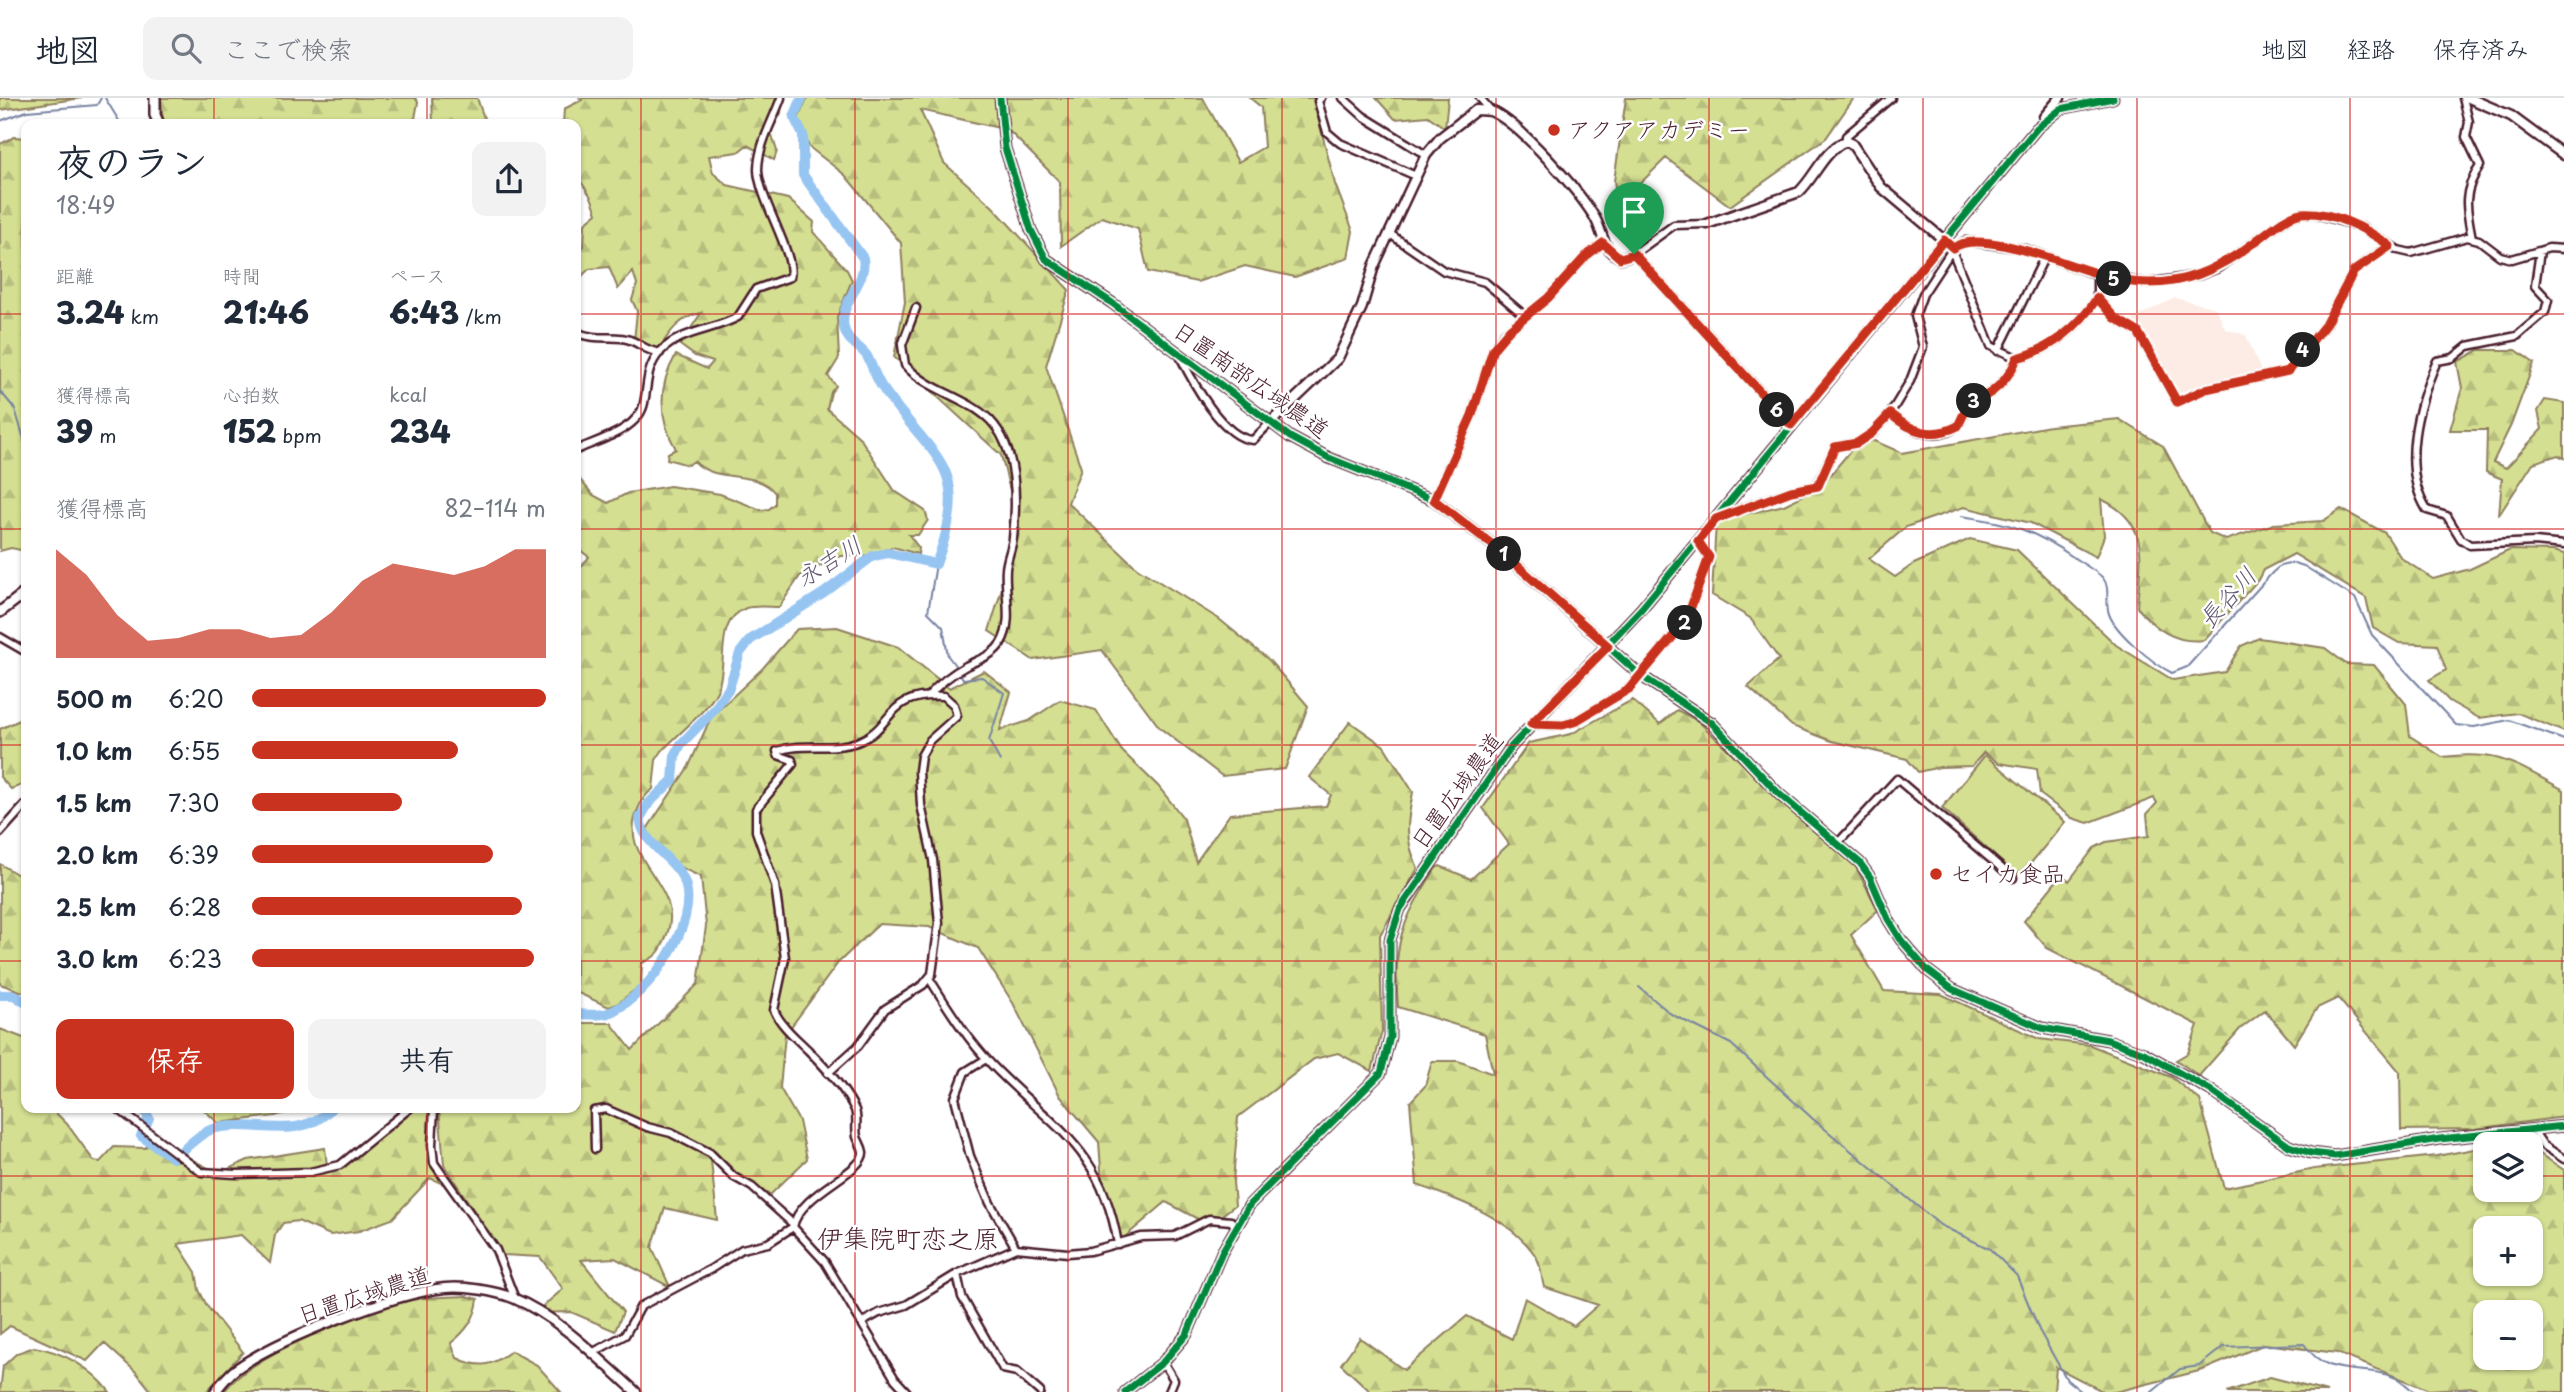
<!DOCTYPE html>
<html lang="ja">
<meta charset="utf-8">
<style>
:root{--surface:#fff;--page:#f2f2f3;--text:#1f2937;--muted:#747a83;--line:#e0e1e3;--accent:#c8321e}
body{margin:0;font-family:"Playpen Sans","Klee One",sans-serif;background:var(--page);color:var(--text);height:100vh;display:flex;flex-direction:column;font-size:26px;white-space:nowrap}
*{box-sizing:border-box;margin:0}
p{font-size:23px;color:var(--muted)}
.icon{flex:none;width:38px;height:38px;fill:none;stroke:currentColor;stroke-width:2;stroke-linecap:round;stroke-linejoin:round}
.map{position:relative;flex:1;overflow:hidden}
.details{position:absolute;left:21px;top:21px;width:560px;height:994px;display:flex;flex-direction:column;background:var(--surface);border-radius:14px;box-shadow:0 2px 5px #0004}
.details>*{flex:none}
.buttons{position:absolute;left:2473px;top:1034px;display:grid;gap:14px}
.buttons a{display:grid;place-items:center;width:70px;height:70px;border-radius:14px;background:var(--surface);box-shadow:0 2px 5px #0004;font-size:35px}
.pin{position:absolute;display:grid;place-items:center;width:60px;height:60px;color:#fff;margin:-72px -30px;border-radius:50% 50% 50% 0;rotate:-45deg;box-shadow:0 0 7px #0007}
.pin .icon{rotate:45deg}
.km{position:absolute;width:35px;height:35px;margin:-18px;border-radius:50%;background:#222;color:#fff;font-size:19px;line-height:35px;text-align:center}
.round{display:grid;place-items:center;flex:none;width:74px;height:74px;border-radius:14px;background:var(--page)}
.overview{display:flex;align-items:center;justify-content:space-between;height:119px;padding:0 35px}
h1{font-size:38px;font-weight:800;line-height:52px}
.stats{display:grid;grid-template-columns:repeat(3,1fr);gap:10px;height:119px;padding:7px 35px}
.stats div{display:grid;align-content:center}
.stats b{font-size:30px;font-weight:800}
.stats small{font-size:19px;font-weight:400}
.stats p{font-size:19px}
.chart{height:196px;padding:14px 35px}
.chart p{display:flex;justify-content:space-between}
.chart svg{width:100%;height:126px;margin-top:7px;fill:var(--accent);opacity:.7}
.primary-button{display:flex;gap:14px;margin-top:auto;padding:14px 35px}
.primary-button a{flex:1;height:80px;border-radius:14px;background:var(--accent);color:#fff;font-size:28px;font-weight:800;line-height:80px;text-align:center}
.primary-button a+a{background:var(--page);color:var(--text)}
ul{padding:0 35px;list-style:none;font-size:23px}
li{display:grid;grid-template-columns:112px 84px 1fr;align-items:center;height:52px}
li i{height:18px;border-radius:9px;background:var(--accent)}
header{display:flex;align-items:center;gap:42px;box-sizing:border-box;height:98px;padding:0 35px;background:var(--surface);border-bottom:2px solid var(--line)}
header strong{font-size:33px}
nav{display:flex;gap:38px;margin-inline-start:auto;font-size:24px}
.search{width:490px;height:63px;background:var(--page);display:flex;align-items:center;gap:18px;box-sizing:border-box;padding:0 24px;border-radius:14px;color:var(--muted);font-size:26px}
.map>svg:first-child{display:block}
.built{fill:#fcece5}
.green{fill:#d4df92;stroke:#8f7f5e;stroke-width:2}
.forest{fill:url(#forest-firs);stroke:#8f7f5e;stroke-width:2;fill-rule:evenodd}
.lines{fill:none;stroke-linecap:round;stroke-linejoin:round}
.stream{stroke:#7883a2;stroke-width:2}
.river{stroke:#97c5f2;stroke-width:10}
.street-casing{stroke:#4a1f2b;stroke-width:11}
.secondary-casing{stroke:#4a1f2b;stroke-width:13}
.primary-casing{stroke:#4a1f2b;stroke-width:14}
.street{stroke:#fff;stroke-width:6}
.secondary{stroke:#fff;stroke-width:8}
.primary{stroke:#fff;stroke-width:9}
.cycleway-casing{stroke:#fff;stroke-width:11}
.cycleway{stroke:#00873e;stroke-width:7}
.route-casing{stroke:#fff;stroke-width:14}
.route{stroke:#c8321e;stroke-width:9}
.grid{fill:none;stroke:#d62828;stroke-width:2;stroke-opacity:0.55}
.poi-dot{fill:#c8321e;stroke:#fff;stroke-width:2.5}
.labels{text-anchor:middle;stroke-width:5;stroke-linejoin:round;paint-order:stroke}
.poi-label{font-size:23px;fill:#4a1f2b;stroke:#fff;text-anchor:start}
.street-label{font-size:23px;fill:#4a1f2b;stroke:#fff}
.water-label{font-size:24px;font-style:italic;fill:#655971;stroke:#fff}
.quarter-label{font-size:26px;fill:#4a1f2b;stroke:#fff}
</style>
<header>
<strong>地図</strong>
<div class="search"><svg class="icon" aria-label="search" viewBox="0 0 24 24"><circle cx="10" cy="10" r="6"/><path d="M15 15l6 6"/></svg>ここで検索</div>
<nav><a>地図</a><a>経路</a><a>保存済み</a></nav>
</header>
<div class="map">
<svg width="2564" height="1294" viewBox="0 0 2564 1294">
<defs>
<pattern id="forest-firs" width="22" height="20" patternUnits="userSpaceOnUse" patternTransform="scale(1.75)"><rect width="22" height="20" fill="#d4df92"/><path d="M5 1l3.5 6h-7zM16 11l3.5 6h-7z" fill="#b8bf7e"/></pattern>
</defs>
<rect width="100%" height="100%" fill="#fff"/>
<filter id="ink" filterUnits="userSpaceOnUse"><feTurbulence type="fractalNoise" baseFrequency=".0143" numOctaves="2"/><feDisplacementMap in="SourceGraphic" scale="14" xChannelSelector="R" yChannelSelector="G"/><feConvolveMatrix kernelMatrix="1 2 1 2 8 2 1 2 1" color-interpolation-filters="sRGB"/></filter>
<g filter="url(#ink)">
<path class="built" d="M2175,200L2216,210L2225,231L2246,237L2261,273L2179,299L2132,221Z"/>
<path class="green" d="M1985,657L2065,724L2031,765L2016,777L1942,710Z"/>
<path class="forest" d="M0,0H82L0,12Z
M161,0H415L418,4L414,26H163Z
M432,0H477L486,26H433Z
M580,0H782L781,15L771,34L777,53L774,62L747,47L738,54L709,58L713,75L727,87L788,101L814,124L813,134L847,172L852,182L837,219L839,260L828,278L836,288L831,294L827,311L860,340L895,393L925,413L928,422L918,437H909L919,450L918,456L893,449L865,458H840L800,478L779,509C769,509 755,507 746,510C713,523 729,567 717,593C709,611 677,637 662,653L656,662L653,691C645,697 642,702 638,711C615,764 688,786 666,839C661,854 656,859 642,865L641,887L617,906L609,909L576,894V475L589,459L576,449V377L593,397L608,405L628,395L670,388L720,396L761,412L769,411L775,406V395C756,370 716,387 694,363L688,367L667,361L668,355L676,351C658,320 658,287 676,257L707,271L713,264L695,258L680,247L701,215C680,219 669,234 658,253L634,243L637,213L632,202L637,186L633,174L618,191L609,169L589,171L578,182L579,194L576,195V151L584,148L585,125L597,115L591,99L576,76V26H563L564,11L582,2Z
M807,0H1203L1238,64L1264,49L1261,9L1250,0H1326L1316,12L1335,86L1353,133L1348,160L1295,179L1245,168L1197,184L1148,174L1138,131L1102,119L1061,148L1060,84L1008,32L920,12L944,65L993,109L1069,192L1046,268L1081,370L1068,405L1137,470L1219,521L1269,562L1308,608L1285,671L1222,678L1160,630L1102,552L1033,562L989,533L1020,432L1001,357L894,259L905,204L901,145L845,77L809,49L798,21Z
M1376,0H1448L1445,30L1428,18L1395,21Z
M1626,0H1854L1826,40L1730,108L1666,60L1618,107L1614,83Z
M14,39L26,40V485V453L11,450L0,453V46Z
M2479,252H2516L2534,265L2511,327L2493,364L2506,370L2542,331L2538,313L2545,302L2564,305V360L2558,357L2533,365L2499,417L2502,381L2486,374L2487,332H2450L2462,290L2457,264Z
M2119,321L2163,348L2210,435L2226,442L2274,426L2323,423L2341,411L2385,435L2401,460L2433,481L2470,471L2510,452L2553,453L2564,456V634L2518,615L2479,620L2449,603L2429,582L2446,572L2437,547L2399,545L2373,530L2366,500L2294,456L2263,472L2258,482L2204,542C2175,546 2154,530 2137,509C2140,462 2152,425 2101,401L2104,438L2096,459L2031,425L1964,409L1906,429L1869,461L1895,479L1914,466L1970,441L2017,452L2116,547L2173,582L2225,574L2241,548L2259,540L2325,550L2346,566L2374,567L2406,606L2410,638L2442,659C2502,652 2514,666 2564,692V1019L2474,1031L2401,1032L2400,974L2338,900L2317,910L2294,947L2265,912L2240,931L2199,978L2176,962L2188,955L2198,927L2047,850L2024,823L2062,776L2069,783L2094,750L2106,744L2149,738L2147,716L2157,705L2154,700L2088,725L2072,720L2040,696L2037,671L1999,665L1984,654L1972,668L1940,669L1918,674L1907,661L1832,643L1792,628L1748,589L1779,561L1750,520L1712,497L1716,423L1784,407L1820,389L1863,338L1902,355L2050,328Z
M837,529L898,549L949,590L984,573L1011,594L1000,632L1029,623L1060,602L1096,612L1122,653L1158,688L1184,721L1196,764L1230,716L1326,708L1331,697L1309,679L1350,624L1384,648L1413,694C1407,724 1404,741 1418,770L1380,837L1382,933L1372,973L1338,955L1314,961L1238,1019L1233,1084L1235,1107L1209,1127L1166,1104L1119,1144L1102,1085L1099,1044L1060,998L1013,905L978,850L929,829L879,826L838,865L785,937L780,990L799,1023L807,1061L770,1097L711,1062L717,1122L665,1110L652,1149L670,1189L615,1160L581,1162L623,1214L615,1233L571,1214L535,1215L563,1191L540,1159L503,1157L444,1067L439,1010H576V925H611L632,952L698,886L706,828L701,779L661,760L647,731L689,668L711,619L762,571L797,531Z
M1632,602L1660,626L1677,612L1698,623L1809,729L1853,763L1878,812L1851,837L1884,893L1941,896L2039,941L2090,947L2171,979L2200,1002L2224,1090L2314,1071L2437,1058L2485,1049V1092H2530L2531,1050L2564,1072V1294H2482L2474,1289L2429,1292L2337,1255L2265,1246L2203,1272L2115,1294H2104L2056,1269L2054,1294H1371L1341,1266L1360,1240L1404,1272L1467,1218L1512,1241L1525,1200L1574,1228L1598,1207L1544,1189C1541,1179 1541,1164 1535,1157C1509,1119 1459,1102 1417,1087L1410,1004L1425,988L1432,963H1458L1493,976L1485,936L1398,909C1393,843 1401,825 1436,770L1440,768L1471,781L1509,746L1483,710L1529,645L1571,636ZM2485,1130H2530V1176H2485ZM2485,1214H2530V1260H2485Z
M24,620L26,676L22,687L11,691L0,679V631Z
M0,766L20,778H26V895L0,886Z
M0,931L26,941V1010H51L67,1026L94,1063L100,1064L114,1049L145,1050L154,1042L210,1071L224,1073L248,1062L325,1050L327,1068L356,1059L401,1010H429L428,1062L441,1085L430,1080L392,1121L359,1133L330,1137L298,1123L283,1125L275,1137L270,1165L241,1137L178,1146L196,1174L199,1192L207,1208L243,1254L206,1294H152L136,1274L104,1245L87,1263L10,1228L0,1236Z
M202,1010H303L275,1018L218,1025Z
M466,1198L478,1201C476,1220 466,1233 451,1245L457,1260C480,1271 492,1268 511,1253L537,1267L561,1294H224C250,1256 371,1209 417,1201C433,1199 450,1199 466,1198Z
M34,1249C62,1253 93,1271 110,1294H0L3,1268L17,1255Z
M2270,1279L2327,1294H2227Z"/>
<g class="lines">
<path class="stream" d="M105,0L121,26
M0,23L27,13L97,7L101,0
M0,293L15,311L26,348
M1961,418C2011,425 2034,432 2076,461C2085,467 2096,473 2103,480C2110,489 2106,501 2108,512C2111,532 2154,566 2172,575L2187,569L2273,474L2280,468L2294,465L2304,468L2355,500L2372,537L2456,627L2474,629L2509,622L2564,642
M936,466L928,514L943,529L948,558L957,570
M960,575L963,581L982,579L1004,595L989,643L1000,663
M1639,889L1671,916L1731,946L1813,1021L1940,1127L1990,1151L2017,1178L2039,1232L2067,1282L2082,1294
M2152,1294L2180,1271L2199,1268L2223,1249L2304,1246C2329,1283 2363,1265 2396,1280C2403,1283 2409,1290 2414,1294
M2450,1294L2465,1291L2479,1294"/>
<path class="river" d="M0,897H14L26,905
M576,916C588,916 601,919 613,913C649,896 699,826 685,785C676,760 642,747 640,720L649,705L673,682L675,658L681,646L714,612L729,590L740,555L750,542L824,495L873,458L888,455L936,466C973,367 935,364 884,292C876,282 873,269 867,258C859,247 847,244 844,230C838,204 868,185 863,160L803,77V37L794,19L802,0
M143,1010L149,1020L141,1038L173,1060C185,1052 199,1035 213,1031C254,1020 298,1046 332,1010"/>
<defs>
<path id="street" d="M1321,0L1318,3L1327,34L1340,45L1416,78
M1343,0L1363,18L1426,57
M1480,0L1492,14
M2463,0L2469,24L2466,39L2480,68C2462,94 2466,110 2472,140
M1846,43V38L1891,0
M1707,126L1674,127L1634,156C1686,213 1738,270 1791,327
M1390,136L1444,173L1485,184L1525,218
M2540,153L2535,188L2548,202L2545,214L2517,238L2468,248L2453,260L2437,263C2418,306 2400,369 2427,412L2447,418L2461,441L2470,447L2535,444L2564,447
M1953,155L1991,248L2017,260C2050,253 2080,229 2097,200V177
M2097,200L2115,220L2138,234L2177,304L2206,291L2288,273L2325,227L2354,173L2390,147
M916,210L902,247L905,267C928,293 965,298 990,322C1018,351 1017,402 1013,440C1012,450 1007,460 1006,471C1004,494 1014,524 1001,545C993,558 979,561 966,568C953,575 939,586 928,598
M576,234C596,244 616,236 630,242C644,247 641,251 660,255
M1998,253L2045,158
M1180,258C1192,283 1223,341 1253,342L1271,324
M1890,316C1907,330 1936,347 1957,328C1963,323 1966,310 1970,303C1992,300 2010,279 2017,260
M576,352C598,342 639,332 644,305C648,286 646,270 660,254C681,232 713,233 738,219L756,191L790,179C796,158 759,101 758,72C758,47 773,23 781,0
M1434,402L1472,317L1493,251L1504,236L1548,200L1586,158L1603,145
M1716,420L1791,393L1817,388L1835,349L1858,345L1873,335L1890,316L1910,283L1923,249L1915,218L1923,196L1953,150L1965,143L2025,151L2097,177L2147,185L2200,177L2218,170L2286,121L2301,115H2313L2361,129L2398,152L2411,155L2467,139L2479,142L2500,158L2512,161L2549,150L2564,151
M0,539L26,554
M1531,626L1563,627L1574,624L1629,591L1686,523L1709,459L1698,443
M0,735L26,706
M1838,745L1897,681L2013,780
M929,880C948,910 967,941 992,967C1054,1031 1101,1048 1118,1146
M986,961L965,974L955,1000L970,1058L990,1105L1016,1150
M117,1010L201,1074L236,1076L310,1074L340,1067L410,1010
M434,1010L432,1047L434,1065L496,1152L515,1201
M2532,1031L2543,1047L2564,1061
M595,1051L594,1013L606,1011L647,1029L671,1035L710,1055L734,1079L752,1089L793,1126
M793,1129C799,1095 865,1074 863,1054C862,1048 859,1044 857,1039C855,1030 858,1021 855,1012C846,992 824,968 809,953C796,940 781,928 774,912L785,860L775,787L756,733V711L793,666L792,662L778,657L777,653C804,644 832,653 857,644C896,629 883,595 944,598L954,607L957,618L930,642L921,658L919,673L921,707L933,762L939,825L932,876L923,887L885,911L858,948L828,975
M793,1129L825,1164L895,1281L907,1294
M957,1176L962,1199L1003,1271L1017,1274L1040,1294
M861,1225L879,1215L906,1207L957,1176L1016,1150L1068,1155L1090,1153L1141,1139L1175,1138L1209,1121L1231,1123L1235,1128
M592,1255L625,1237L641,1208L711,1171L742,1151L768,1145L793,1129
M1163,1264L1174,1282L1169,1294"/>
<path id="secondary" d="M1000,0L1005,50L1031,132L1046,161L1112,205L1290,339L1329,360L1434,402L1502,454L1640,577L1712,625L1779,696L1860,765L1870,779L1888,821L1901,842L1927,872L1952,891L2042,930L2108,942L2144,955L2210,992L2289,1048L2311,1055L2335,1058L2440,1041L2564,1028
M2469,0L2511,18L2564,57
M2044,19L2060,0
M1707,126L1799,94C1815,79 1824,52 1846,43L1852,46L1881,89L1944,142
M1271,324L1338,260L1362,209L1374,168L1426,57L1440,40L1476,12C1481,12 1488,12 1493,14C1521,27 1579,93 1595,120C1604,136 1601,151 1621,160L1634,156
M215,1294C221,1286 228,1277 236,1271C278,1241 394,1195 445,1190C465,1188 495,1193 513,1200C559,1219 599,1261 636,1294
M1125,1294L1163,1264L1187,1236L1222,1154L1250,1106L1381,975L1390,939V842L1400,811L1511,649L1642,510L2037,30L2061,11L2113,0"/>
<path id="primary" d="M155,0V17L159,26
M0,514L26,494"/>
</defs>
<use href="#street" class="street-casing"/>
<use href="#secondary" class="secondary-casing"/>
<use href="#primary" class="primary-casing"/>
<use href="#street" class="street"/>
<use href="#secondary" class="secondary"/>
<use href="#primary" class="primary"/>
<defs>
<path id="cycleway" d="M1000,0L1005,50L1031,132L1046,161L1112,205L1290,339L1329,360L1434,402L1502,454L1640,577L1712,625L1779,696L1860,765L1870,779L1888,821L1901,842L1927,872L1952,891L2042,930L2108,942L2144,955L2210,992L2289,1048L2311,1055L2335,1058L2440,1041L2564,1028
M1125,1294L1163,1264L1187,1236L1222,1154L1250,1106L1381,975L1390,939V842L1400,811L1511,649L1642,510L2037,30L2061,11L2113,0"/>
</defs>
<use href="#cycleway" class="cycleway-casing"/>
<use href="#cycleway" class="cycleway"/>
</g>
</g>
<g class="lines" filter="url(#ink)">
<defs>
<path id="route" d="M2301,115C2332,113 2366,130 2390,148L2354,173L2325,227L2288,273L2206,291L2177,304L2138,234L2115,220L2097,200C2079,229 2050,252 2017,260C2010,279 1992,300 1970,303L1958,328C1932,341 1912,334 1890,316L1872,335L1857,345L1835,349L1818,388L1791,393L1716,421L1698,443L1709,459L1686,523L1629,591L1574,624L1563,627L1531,626L1608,548L1502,454L1434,402L1472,317L1493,251L1510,231L1548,200L1586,158L1603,145L1620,160L1634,156C1686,213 1738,271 1791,327L1944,142L1953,150C1985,126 2091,180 2132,184C2181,190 2219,171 2256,143C2270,133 2284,119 2301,115Z"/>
</defs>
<use href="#route" class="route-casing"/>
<use href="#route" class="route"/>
</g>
<path class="grid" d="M214,0V26M427,0V26M641,0V1294M855,0V1294M1068,0V1294M1282,0V1294M1496,0V1294M1709,0V1294M1923,0V1294M2137,0V1294M2350,0V1294M0,216H26M576,216H2564M0,431H26M576,431H2564M0,647H26M576,647H2564M0,863H26M576,863H2564M214,1010V1294M427,1010V1294M0,1078H2485M2530,1078H2564"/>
<g class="poi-dot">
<circle cx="1554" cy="32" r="7"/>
<circle cx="1936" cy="776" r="7"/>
</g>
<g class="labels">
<g class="poi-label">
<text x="1568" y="40">アクアアカデミー</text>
<text x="1950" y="784">セイカ食品</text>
</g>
<g class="street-label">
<text transform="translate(1251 282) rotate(35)" y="8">日置南部広域農道</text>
<text transform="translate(1457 693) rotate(-54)" y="8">日置広域農道</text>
<text transform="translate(364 1197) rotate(-18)" y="8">日置広域農道</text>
</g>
<g class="water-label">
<text transform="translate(829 464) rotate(-32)" y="8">永吉川</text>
<text transform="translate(2228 500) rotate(-48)" y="8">長谷川</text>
</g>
<g class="quarter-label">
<text x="908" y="1150">伊集院町恋之原</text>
</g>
</g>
</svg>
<div class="buttons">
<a><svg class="icon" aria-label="layers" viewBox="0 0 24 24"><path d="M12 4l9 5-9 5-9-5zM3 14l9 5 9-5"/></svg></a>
<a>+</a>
<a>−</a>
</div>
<div class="pin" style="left:1634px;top:156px;background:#1e9e55"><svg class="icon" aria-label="arrive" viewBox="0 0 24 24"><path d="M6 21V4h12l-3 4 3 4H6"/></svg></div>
<b class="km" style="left:1504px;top:456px">1</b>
<b class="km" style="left:1685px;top:525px">2</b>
<b class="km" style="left:1974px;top:303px">3</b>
<b class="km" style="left:2303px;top:252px">4</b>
<b class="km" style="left:2114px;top:181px">5</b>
<b class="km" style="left:1777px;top:312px">6</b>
<section class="details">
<div class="overview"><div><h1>夜のラン</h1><p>18:49</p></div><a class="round"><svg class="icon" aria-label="share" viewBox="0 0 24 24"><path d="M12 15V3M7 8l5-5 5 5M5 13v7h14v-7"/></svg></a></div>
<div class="stats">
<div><p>距離</p><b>3.24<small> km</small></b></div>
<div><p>時間</p><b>21:46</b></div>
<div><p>ペース</p><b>6:43<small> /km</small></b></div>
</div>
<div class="stats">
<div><p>獲得標高</p><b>39<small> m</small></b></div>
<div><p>心拍数</p><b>152<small> bpm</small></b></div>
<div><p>kcal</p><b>234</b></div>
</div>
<div class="chart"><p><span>獲得標高</span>82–114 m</p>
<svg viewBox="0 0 160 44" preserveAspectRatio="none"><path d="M0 44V6L10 15L20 29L30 38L40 37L50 34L60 34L70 37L80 36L90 28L100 17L110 11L120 13L130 15L140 12L150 6L160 6V44z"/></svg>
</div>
<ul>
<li><b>500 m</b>6:20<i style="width:100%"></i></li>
<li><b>1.0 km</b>6:55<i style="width:70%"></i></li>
<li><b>1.5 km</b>7:30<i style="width:51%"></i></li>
<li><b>2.0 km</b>6:39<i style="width:82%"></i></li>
<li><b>2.5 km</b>6:28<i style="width:92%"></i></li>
<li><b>3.0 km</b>6:23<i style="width:96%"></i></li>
</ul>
<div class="primary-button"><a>保存</a><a>共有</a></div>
</section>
</div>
